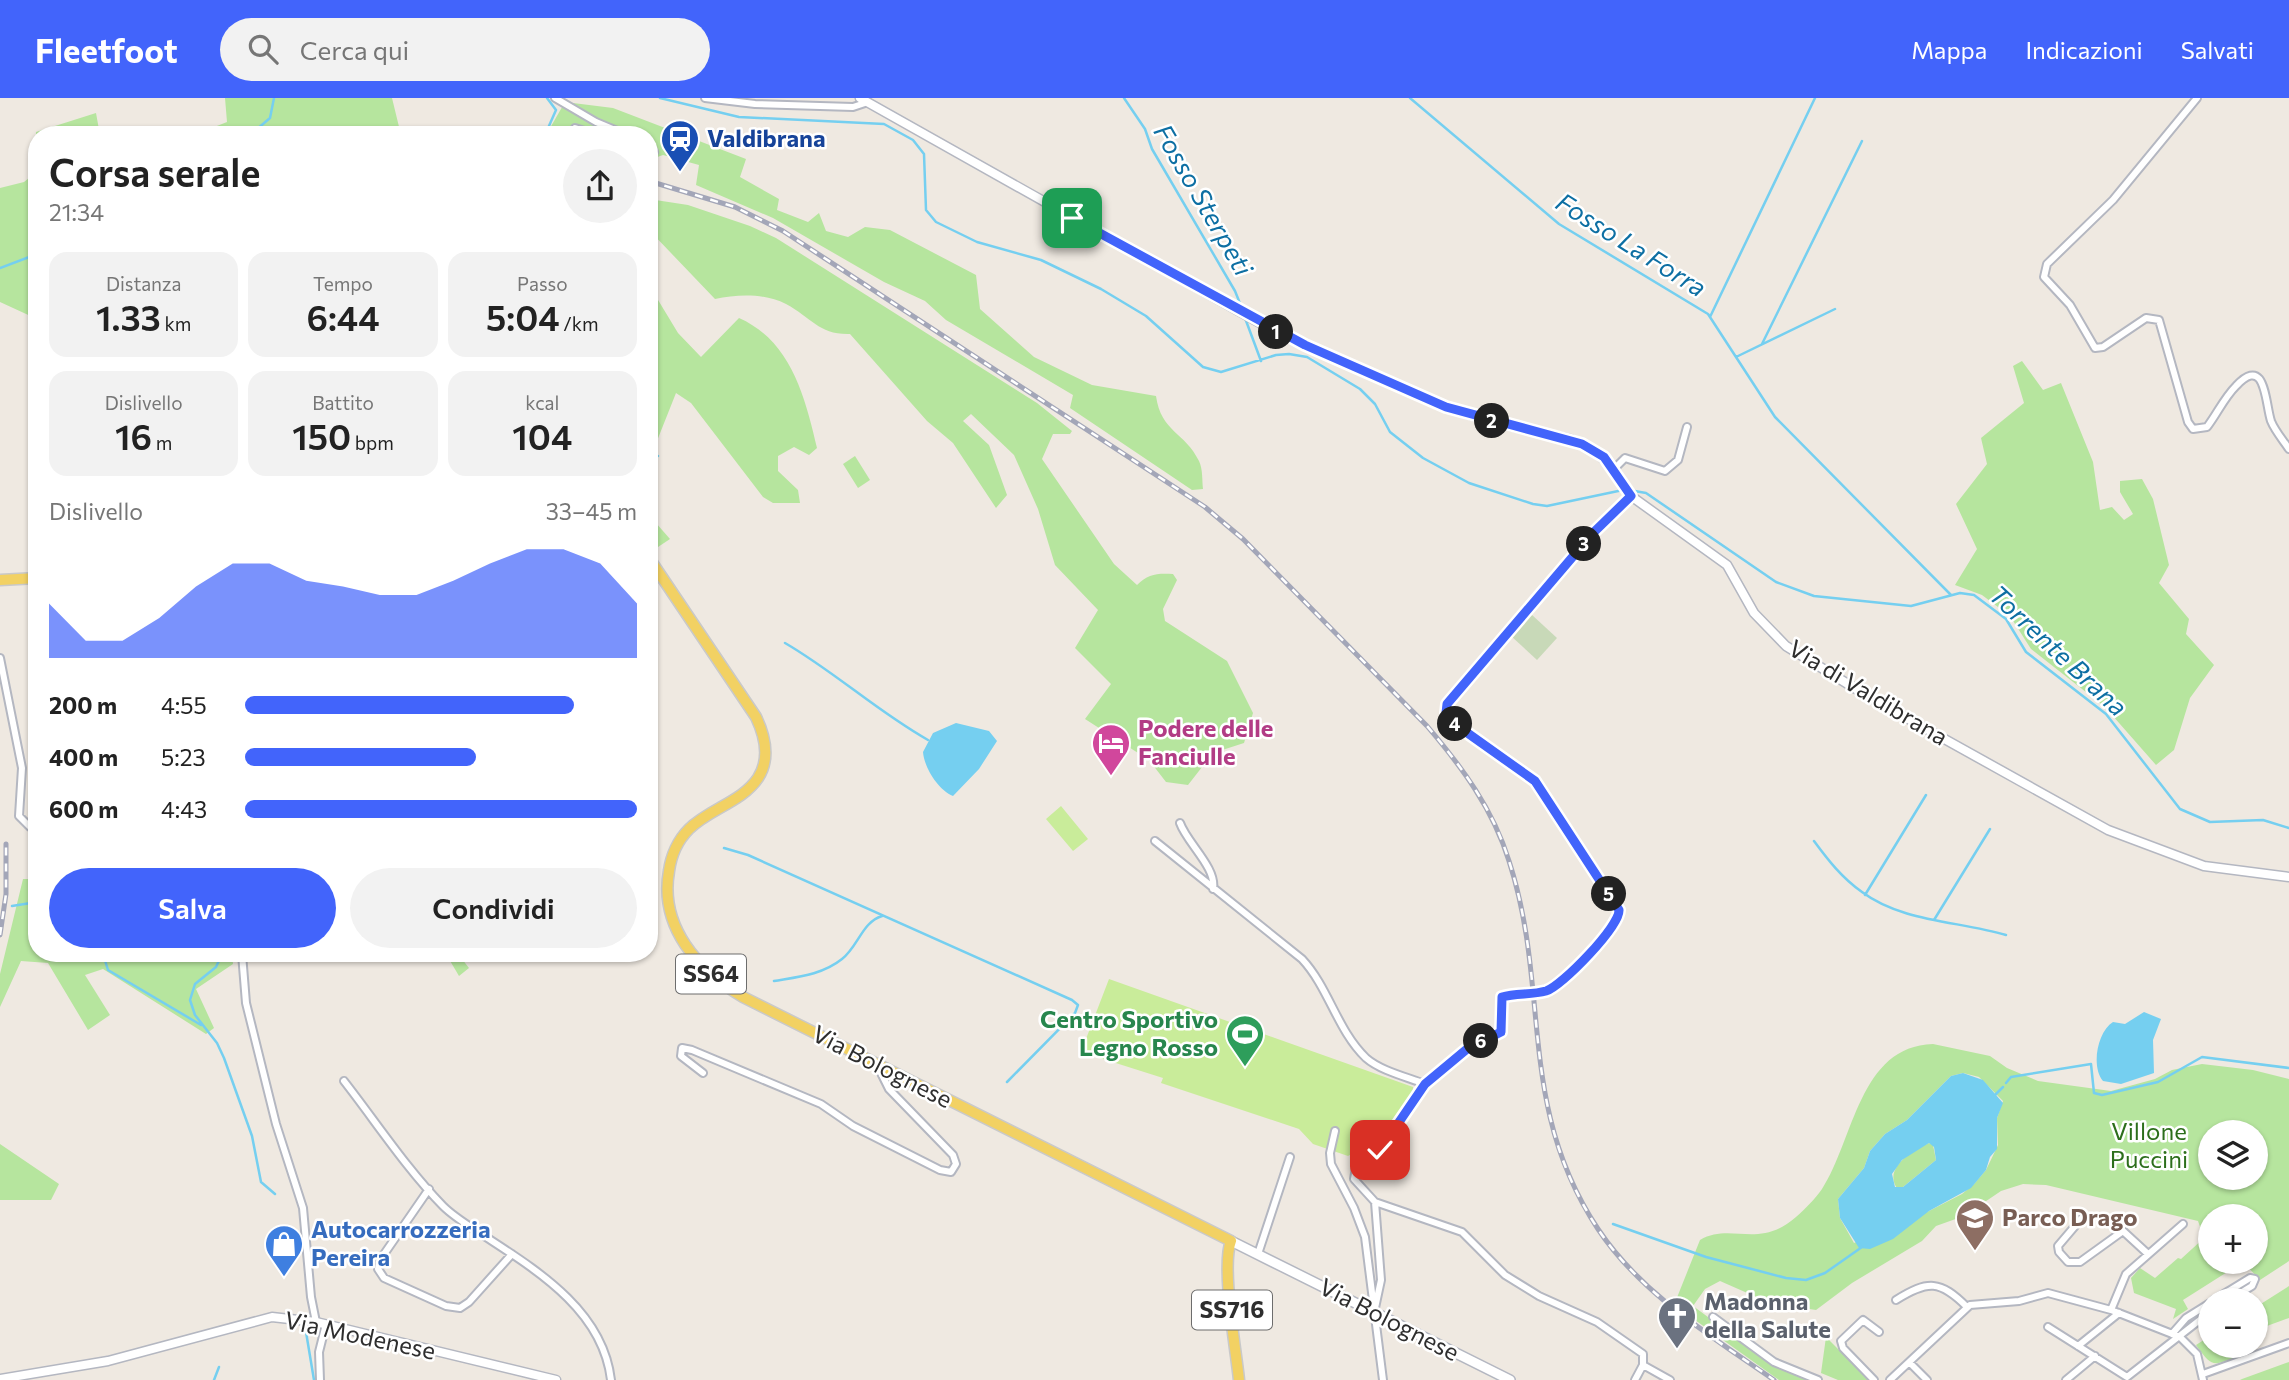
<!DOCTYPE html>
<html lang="it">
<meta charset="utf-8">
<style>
:root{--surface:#fff;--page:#f2f2f2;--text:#222;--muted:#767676;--accent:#4264fb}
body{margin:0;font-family:Commissioner,sans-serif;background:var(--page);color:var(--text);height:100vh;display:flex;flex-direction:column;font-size:26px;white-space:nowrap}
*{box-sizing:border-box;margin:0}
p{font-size:23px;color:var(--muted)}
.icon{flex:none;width:38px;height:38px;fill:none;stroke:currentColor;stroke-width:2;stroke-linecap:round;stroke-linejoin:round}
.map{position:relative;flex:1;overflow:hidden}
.drawer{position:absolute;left:28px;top:28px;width:630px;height:836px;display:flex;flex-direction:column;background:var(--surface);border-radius:28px;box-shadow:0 2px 5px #0004}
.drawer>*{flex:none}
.buttons{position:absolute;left:2198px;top:1022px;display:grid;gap:14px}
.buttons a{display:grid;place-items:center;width:70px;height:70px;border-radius:50%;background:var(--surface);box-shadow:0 2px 5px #0004;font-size:35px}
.pin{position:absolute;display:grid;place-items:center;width:60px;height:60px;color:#fff;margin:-30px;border-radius:14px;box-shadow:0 4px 10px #0006}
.km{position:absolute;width:35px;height:35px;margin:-18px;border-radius:50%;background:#222;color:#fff;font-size:19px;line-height:35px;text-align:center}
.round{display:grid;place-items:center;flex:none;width:74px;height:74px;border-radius:37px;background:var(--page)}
.head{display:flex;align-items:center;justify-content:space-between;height:119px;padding:0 21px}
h1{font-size:38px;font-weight:600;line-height:52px}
.stats{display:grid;grid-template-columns:repeat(3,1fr);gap:10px;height:119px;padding:7px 21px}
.stats div{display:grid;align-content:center;border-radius:18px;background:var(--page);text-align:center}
.stats b{font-size:35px;font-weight:600}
.stats small{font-size:19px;font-weight:400}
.stats p{font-size:19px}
.chart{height:196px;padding:14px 21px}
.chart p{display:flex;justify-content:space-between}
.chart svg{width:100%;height:126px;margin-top:7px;fill:var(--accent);opacity:.7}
.button{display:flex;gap:14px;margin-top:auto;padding:14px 21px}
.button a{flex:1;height:80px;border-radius:42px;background:var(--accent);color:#fff;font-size:28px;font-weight:600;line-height:80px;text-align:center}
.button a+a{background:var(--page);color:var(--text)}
ul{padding:0 21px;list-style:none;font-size:23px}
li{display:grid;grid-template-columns:112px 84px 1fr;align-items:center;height:52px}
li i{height:18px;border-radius:9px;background:var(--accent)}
header{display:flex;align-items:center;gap:42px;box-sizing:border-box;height:98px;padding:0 35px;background:var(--accent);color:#fff}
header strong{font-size:33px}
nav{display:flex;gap:38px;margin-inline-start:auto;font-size:24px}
.search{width:490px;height:63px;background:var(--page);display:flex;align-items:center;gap:18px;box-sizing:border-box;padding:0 24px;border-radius:38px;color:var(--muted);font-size:26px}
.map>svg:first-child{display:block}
.green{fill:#b6e59e;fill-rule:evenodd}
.cemetery{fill:#c8d9b8}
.pitch{fill:#c9ec9a}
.water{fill:#75cff0;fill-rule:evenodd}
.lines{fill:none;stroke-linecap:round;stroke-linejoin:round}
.stream{stroke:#75cff0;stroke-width:2.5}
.minor-casing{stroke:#b4b7c1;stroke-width:10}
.tertiary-casing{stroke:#b4b7c1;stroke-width:11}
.secondary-casing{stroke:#b4b7c1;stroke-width:12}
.primary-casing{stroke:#c9c9c9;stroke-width:13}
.minor{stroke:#fff;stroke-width:6}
.tertiary{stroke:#fff;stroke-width:8}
.secondary{stroke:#fff;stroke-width:9}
.primary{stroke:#f2d163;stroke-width:10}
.rail-casing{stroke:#a3a6b8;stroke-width:5}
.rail{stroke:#fff;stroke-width:2.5;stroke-dasharray:8;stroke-linecap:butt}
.minor-bridge-casing{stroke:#b4b7c1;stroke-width:10;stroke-linecap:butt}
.minor-bridge{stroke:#fff;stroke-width:6}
.route-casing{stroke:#fff;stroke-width:14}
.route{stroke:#4264fb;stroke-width:9}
.labels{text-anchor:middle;stroke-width:5;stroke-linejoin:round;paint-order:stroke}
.shield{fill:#fff;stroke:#6d6d6d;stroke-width:2}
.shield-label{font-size:23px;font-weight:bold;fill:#2e2e2e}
.transit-label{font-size:24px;font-weight:bold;fill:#164399;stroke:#fff;text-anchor:start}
.street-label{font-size:24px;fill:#2e2e2e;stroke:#fff}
.hotel-label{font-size:24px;font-weight:bold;fill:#b23c85;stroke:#fff;text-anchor:start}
.leisure-label{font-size:24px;font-weight:bold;fill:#27864d;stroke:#fff;text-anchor:end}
.park-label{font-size:24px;fill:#2c6e1b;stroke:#fff}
.education-label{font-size:24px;font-weight:bold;fill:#785e54;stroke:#fff;text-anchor:start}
.shop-label{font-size:24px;font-weight:bold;fill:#366cbe;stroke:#fff;text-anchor:start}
.worship-label{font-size:24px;font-weight:bold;fill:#5b616d;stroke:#fff;text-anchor:start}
.water-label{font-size:26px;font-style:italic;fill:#0d6fa3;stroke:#fff}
</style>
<header>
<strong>Fleetfoot</strong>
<div class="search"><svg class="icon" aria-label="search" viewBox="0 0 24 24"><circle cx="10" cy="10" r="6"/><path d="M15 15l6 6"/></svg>Cerca qui</div>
<nav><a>Mappa</a><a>Indicazioni</a><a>Salvati</a></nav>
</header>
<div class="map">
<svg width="2289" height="1282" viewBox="0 0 2289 1282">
<rect width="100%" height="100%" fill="#efe9e1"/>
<path class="green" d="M225,0H392L401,37H194L227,24Z
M565,4L613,10L746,61L740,79L779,101L777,112L808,124L819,115L826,133L848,139L865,129L890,132L976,177L980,211L1034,259L1092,287L1156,298C1161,334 1185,334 1199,363C1203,371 1202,383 1203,391L1192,392L1070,310L1073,297L946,222L925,203L884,184L773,120L696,87L699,67L663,57L649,62V37H546Z
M96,15L100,37H37V221L0,204V90L24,84L35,75L36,34Z
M649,101L688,107L750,128L776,140L1037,305L1072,333L1070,336H1053L1042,361L1114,466L1137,487C1148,476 1157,475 1173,476L1177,482L1163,511L1165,523L1227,563L1253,615L1244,645L1213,655L1188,687L1166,684L1149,662L1085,621L1111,586L1075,550L1098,512L1055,467L1038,411L1014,357L971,316L963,323L989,347L1007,397L996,410L953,345L927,323L850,236C819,237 812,220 786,206C764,195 738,196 715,201L649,132Z
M649,187L678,235L701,259L739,220C791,243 805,299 817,350L809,357L794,349L778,358V373L798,392L800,405H773L763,399L691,305L676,295L649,363Z
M2022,263L2043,292L2061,285L2093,364L2100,412L2112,409L2124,422L2133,416L2120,394V383L2142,381L2153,401L2169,467L2159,485L2189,521L2186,536L2214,567L2190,600L2174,652L2156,667L2105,609L2031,551L2010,518L1982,497L1955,487L1977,451L1956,406L1987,366L1981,340L2024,305L2013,268Z
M855,358L870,382L858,390L843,366Z
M649,417L670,441L649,455Z
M23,781H37V856H232L233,866L196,891L214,930L206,936L103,871L85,877L110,917L88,932L48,865L21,863L0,909V876Z
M446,856H458L469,870L459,878Z
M1933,946L1990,958L2007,970L2038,983L2111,993L2155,981L2172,972L2202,966L2253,972L2289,981V1163L2260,1182L2243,1164L2183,1202L2188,1211L2173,1221L2176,1211L2134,1195L2131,1180L2140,1170L2155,1180L2178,1160L2181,1161L2204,1140L2198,1123L2046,1087L2023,1086L2001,1093L1964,1118L1936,1128L1922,1143L1852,1185L1816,1212L1770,1205L1720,1183L1705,1191L1693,1208L1761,1258L1806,1282H1779L1674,1207L1700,1142C1731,1124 1759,1152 1796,1119C1805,1111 1815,1101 1822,1091C1854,1042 1859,948 1933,946ZM1963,975L1979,979L2003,1003L1997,1020L1998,1047L1986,1072L1974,1086L1962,1096L1929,1113L1854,1145L1840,1120L1838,1101L1864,1070L1870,1053L1885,1036L1907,1022L1951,978ZM2210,1034H2256V1080H2210ZM2210,1118H2256V1164H2210Z
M1929,1045L1933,1047L1936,1062L1903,1089L1897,1090C1883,1070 1913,1052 1929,1045Z
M0,1046L59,1086L51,1102H0Z
M2289,1188V1220L2256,1232V1209Z
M2210,1238V1248H2238L2242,1257C2213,1267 2214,1272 2196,1247Z
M1826,1239L1869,1282H1838L1821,1275Z
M2289,1264V1282H2240L2242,1281Z"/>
<path class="cemetery" d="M1531,516L1557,540L1537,562L1511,538Z"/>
<path class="pitch" d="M1061,708L1088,741L1073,753L1046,721Z
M1109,881L1413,989V996L1372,1055L1355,1054L1348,1058L1313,1046L1299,1031L1161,985L1163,980L1081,954Z"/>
<path class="water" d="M956,625L989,633L997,643L979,671L953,698C938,692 924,669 923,654L933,635Z
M2144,914L2161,921L2153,942L2154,975L2121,986L2103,983C2091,969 2097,934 2113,924L2125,926Z
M1963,975L1983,982L2003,1005L1997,1020V1051L1990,1059L1986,1072L1971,1090L1929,1113L1893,1141L1870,1151L1859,1150L1840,1120L1838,1101L1864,1070L1870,1053L1885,1036L1907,1022L1951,978ZM1929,1045L1934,1049L1936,1062L1903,1089H1895L1892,1076L1902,1062Z"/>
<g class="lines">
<path class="stream" d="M660,0L739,19L884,26L913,42L924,56L926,112L936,124L977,144L1041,162L1101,191L1146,218L1203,269L1221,274L1276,257L1289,256L1307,259L1360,291L1375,306L1390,334L1423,360L1469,385L1533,406L1547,408L1623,392
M1124,0L1145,31L1152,51L1235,193L1243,213
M1410,0L1559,126L1708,216L1775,319L1951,497
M250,37L270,20L274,0
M545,37L556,12L547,0
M0,170L37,156
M1710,219L1815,0
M1245,220L1261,263
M1762,246L1862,43
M1736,259L1835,211
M649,353L658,358
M1629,392L1646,395L1776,484L1814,498L1911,508L1960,495L1974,497L2006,521L2026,554L2106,616L2180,711L2210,724L2263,722L2289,730
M785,545C835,574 878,614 928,642
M1814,743C1828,762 1842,780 1862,794C1902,824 1959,823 2006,837
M724,750L748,757L1072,902L1078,907L1075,915L1007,984
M1865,797L1926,697
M12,808L37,804
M1934,822L1990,731
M103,856L108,872L201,927
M222,856L216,869L195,886L190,902L195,917L217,945L224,960L252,1038L261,1084L275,1096
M774,883C797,879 822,877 842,861C858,849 862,824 882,818
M2006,985L2011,979L2091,966L2094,995L2102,997L2158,984L2202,959L2289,970
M1993,999L2003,989
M1613,1126L1706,1159L1786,1180L1806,1182L1825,1175L1862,1149
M305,1228L314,1282
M214,1282L219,1269"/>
<defs>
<path id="minor" d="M555,0L596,24L627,37
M705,0L755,6L853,9L868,4
M2197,0L2113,102L2047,166L2044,179L2070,207L2095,250L2103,249L2146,220L2159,222L2188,324L2193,331L2207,329C2217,316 2224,300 2236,288C2266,256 2265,305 2271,323C2275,333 2283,342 2289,351
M570,37L575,30L597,37
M649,46L654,54L649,58
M1614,371L1625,360L1665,373L1678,362L1687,329
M0,560L22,670L19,718L30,729L37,731
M1180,725C1187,745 1217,770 1213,791
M1155,743L1302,861C1329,890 1337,932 1366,960C1381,973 1407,979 1425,986
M242,856L246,905L276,1026L303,1110L311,1199L316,1224
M1546,893C1564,883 1620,831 1619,812L1536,683L1452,624L1446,616L1447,606L1593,435L1631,398
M1519,895L1502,899L1501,934L1467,951L1425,986L1377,1055L1356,1070L1354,1081L1375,1104L1462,1134L1505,1177L1539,1198L1597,1224L1643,1256V1267
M703,975L681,958L682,950L692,952L821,1006L853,1028L940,1072L951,1074L956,1066L953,1057L889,991L877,967
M344,983C376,1024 406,1070 443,1108C455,1120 471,1129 486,1139C538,1173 603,1213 611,1282
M1335,1033L1330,1055L1331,1066L1354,1110L1365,1139L1383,1282
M429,1091L380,1162L378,1171L384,1180L446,1208L460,1210L469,1204L512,1156
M1375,1104L1381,1182L1375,1210
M2081,1121L2058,1148L2059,1154L2068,1164H2080L2123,1133L2148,1156
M1258,1156L1290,1059
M1896,1202C1928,1182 1940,1182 1967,1209
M2214,1202L2250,1180L2255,1181L2252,1188L2229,1202
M2111,1212L2126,1176L2183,1126
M1713,1219L1774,1264L1818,1282
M2048,1229L2127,1279L2210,1214
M2172,1236L2186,1220L2210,1205
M2078,1248L2119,1215
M1910,1265L1927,1282
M2203,1276L2289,1245
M320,1282L319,1254L326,1226
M1635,1282L1643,1267L1670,1282
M1874,1282L1843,1250L1841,1243L1863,1222L1879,1234
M1890,1282L1970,1207L2019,1203L2048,1195L2111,1212L2180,1239L2197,1256L2203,1282
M2066,1282L2095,1258"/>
<path id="tertiary" d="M860,0L1278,235L1446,309L1493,324L1570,341L1595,353L1614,371L1631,398L1727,467L1754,515L1786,548L1869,599L2108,732L2204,768L2289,779
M0,1281L108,1263L272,1219L316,1224L556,1282"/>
<path id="secondary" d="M1231,1143L1510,1282"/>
<path id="primary" d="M649,460L756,619C765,638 771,660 758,680C742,704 709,711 689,731C678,742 671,758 669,773C659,829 698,872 743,899L1231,1143C1221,1168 1236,1252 1239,1282
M0,482L37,480"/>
</defs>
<use href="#minor" class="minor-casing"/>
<use href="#tertiary" class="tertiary-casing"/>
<use href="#secondary" class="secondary-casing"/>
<use href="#primary" class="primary-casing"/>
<use href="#minor" class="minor"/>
<use href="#tertiary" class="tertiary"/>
<use href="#secondary" class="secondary"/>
<use href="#primary" class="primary"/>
<defs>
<path id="rail" d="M649,83L735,109L783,133L1205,409L1243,441L1427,628C1462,669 1493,711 1509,763C1551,892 1516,1007 1598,1131C1641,1196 1711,1238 1774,1282
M0,837L6,796V746"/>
</defs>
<use href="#rail" class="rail-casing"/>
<use href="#rail" class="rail"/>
<defs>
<path id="minor-bridge" d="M1519,895L1546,893"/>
</defs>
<use href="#minor-bridge" class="minor-bridge-casing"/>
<use href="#minor-bridge" class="minor-bridge"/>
</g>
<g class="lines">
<defs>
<path id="route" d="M1072,120L1305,247L1446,309L1582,346L1604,359L1631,398L1593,435L1447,606L1446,615L1452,624L1535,683L1619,812C1620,828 1562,888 1546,893C1532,897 1516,895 1502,899L1501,934L1467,951L1425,986L1380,1052"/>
</defs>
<use href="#route" class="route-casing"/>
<use href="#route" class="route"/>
</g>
<defs>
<symbol id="station-pin" viewBox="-11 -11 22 30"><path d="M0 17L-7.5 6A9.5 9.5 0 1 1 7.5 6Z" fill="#1a4fb4" stroke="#fff"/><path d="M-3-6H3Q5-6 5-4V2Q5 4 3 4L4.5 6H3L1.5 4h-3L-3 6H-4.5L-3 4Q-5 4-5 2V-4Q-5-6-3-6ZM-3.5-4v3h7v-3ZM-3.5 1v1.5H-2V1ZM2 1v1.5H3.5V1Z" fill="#fff"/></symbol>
<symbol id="hotel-pin" viewBox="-11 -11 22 30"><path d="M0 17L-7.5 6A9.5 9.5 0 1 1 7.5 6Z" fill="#d1479c" stroke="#fff"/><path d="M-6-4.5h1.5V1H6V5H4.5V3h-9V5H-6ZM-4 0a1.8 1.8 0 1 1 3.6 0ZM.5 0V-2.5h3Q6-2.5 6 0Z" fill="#fff"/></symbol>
<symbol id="stadium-pin" viewBox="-11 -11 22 30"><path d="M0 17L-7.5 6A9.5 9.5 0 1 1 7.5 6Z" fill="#2e9e5b" stroke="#fff"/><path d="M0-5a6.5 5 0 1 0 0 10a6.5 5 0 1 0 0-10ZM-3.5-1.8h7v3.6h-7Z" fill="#fff"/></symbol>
<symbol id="school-pin" viewBox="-11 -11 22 30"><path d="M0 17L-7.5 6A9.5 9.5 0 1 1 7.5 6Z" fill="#8d6e63" stroke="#fff"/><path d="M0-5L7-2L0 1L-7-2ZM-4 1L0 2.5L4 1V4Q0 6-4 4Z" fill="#fff"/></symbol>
<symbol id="shop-pin" viewBox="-11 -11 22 30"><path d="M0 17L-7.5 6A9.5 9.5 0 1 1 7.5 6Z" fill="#3f7fe0" stroke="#fff"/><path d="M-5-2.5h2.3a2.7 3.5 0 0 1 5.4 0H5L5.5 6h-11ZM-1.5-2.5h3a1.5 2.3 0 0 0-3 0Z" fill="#fff"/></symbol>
<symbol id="church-pin" viewBox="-11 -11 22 30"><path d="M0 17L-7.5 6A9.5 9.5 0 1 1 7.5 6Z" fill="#6b7280" stroke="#fff"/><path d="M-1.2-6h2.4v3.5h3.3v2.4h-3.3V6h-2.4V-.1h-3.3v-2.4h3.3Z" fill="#fff"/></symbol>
</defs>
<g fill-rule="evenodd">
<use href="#station-pin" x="658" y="19" width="44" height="60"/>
<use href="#hotel-pin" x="1089" y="623" width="44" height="60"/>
<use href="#stadium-pin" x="1223" y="914" width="44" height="60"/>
<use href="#school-pin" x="1953" y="1098" width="44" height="60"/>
<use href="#shop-pin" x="262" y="1124" width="44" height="60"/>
<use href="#church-pin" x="1655" y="1196" width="44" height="60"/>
</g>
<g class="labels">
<g class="shield">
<rect x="676" y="856.5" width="70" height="39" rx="5"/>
<rect x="1192" y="1192.5" width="80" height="39" rx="5"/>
</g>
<g class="shield-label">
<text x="711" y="884">SS64</text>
<text x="1232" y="1220">SS716</text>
</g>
<g class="transit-label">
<text x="707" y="49">Valdibrana</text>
</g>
<g class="street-label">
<text transform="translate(1868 595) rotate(31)" y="8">Via di Valdibrana</text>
<text transform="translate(882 969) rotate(27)" y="8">Via Bolognese</text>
<text transform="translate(1389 1222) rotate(27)" y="8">Via Bolognese</text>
<text transform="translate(360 1238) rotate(12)" y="8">Via Modenese</text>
</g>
<g class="hotel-label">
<text x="1138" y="639">Podere delle<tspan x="1138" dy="28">Fanciulle</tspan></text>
</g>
<g class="leisure-label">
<text x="1218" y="930">Centro Sportivo<tspan x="1218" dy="28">Legno Rosso</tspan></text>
</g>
<g class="park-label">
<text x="2149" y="1042">Villone<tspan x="2149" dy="28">Puccini</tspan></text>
</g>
<g class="education-label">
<text x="2002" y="1128">Parco Drago</text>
</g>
<g class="shop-label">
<text x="311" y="1140">Autocarrozzeria<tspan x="311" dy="28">Pereira</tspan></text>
</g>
<g class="worship-label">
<text x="1704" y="1212">Madonna<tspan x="1704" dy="28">della Salute</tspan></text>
</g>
<g class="water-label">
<text transform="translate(1203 102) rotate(60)" y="9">Fosso Sterpeti</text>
<text transform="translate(1631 147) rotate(32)" y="9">Fosso La Forra</text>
<text transform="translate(2058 553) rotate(43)" y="9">Torrente Brana</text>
</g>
</g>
</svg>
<div class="buttons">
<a><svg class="icon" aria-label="layers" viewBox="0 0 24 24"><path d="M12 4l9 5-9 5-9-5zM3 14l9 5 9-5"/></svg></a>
<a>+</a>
<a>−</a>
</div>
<div class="pin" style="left:1072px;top:120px;background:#1e9e55"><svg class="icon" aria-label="arrive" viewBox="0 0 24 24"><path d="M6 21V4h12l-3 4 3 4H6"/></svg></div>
<div class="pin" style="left:1380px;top:1052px;background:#d93025"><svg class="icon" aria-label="check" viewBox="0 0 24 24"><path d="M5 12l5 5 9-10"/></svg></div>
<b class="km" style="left:1276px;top:234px">1</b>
<b class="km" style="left:1492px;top:323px">2</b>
<b class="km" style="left:1584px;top:446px">3</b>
<b class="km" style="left:1455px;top:626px">4</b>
<b class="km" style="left:1609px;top:796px">5</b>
<b class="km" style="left:1481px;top:943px">6</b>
<section class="drawer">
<div class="head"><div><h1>Corsa serale</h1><p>21:34</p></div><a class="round"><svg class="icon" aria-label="share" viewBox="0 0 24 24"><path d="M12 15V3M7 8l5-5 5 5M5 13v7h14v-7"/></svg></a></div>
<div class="stats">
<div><p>Distanza</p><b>1.33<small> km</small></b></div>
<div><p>Tempo</p><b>6:44</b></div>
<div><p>Passo</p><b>5:04<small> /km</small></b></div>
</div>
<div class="stats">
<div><p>Dislivello</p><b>16<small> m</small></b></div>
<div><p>Battito</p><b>150<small> bpm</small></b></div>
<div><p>kcal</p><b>104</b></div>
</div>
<div class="chart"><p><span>Dislivello</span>33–45 m</p>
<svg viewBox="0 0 160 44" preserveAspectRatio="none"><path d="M0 44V25L10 38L20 38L30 30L40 19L50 11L60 11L70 17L80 19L90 22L100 22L110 17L120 11L130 6L140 6L150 11L160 25V44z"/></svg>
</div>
<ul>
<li><b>200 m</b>4:55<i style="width:84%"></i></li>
<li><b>400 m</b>5:23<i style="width:59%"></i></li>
<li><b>600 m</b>4:43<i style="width:100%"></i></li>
</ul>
<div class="button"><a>Salva</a><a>Condividi</a></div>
</section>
</div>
